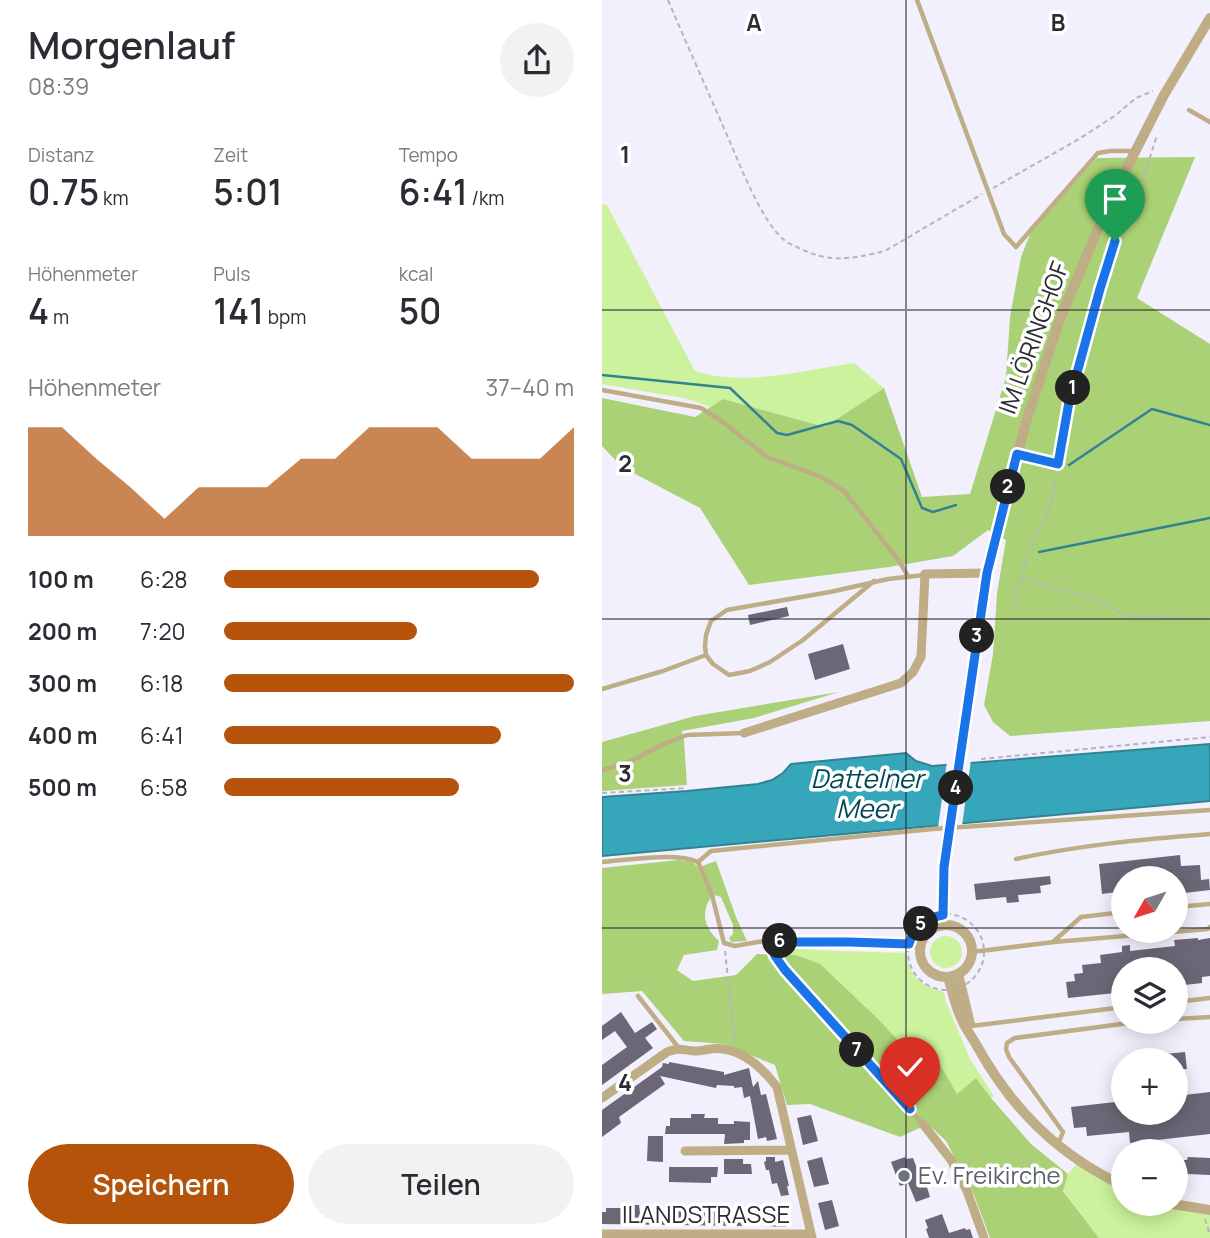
<!DOCTYPE html>
<html lang="de">
<meta charset="utf-8">
<style>
:root{--surface:#fff;--page:#f2f2f3;--text:#2b2b33;--muted:#7c7c81;--accent:#b45309}
body{margin:0;font-family:Manrope,sans-serif;background:var(--page);color:var(--text);height:100vh;display:flex;flex-direction:column;font-size:26px;white-space:nowrap}
*{box-sizing:border-box;margin:0}
p{font-size:23px;color:var(--muted)}
.icon{flex:none;width:38px;height:38px;fill:none;stroke:currentColor;stroke-width:2;stroke-linecap:round;stroke-linejoin:round}
.map{position:relative;flex:1;overflow:hidden}
.details{display:flex;flex-direction:column;background:var(--surface);width:602px}
.details>*{flex:none}
.needle{width:46px;rotate:231deg}
.tools{position:absolute;left:509px;top:866px;display:grid;gap:14px}
.tools a{display:grid;place-items:center;width:77px;height:77px;border-radius:50%;background:var(--surface);box-shadow:0 4px 18px #0003;font-size:35px}
.pin{position:absolute;display:grid;place-items:center;width:60px;height:60px;color:#fff;margin:-72px -30px;border-radius:50% 50% 50% 0;rotate:-45deg;box-shadow:0 0 7px #0007}
.pin .icon{rotate:45deg}
.km{position:absolute;width:35px;height:35px;margin:-18px;border-radius:50%;background:#222;color:#fff;font-size:19px;line-height:35px;text-align:center}
.round{display:grid;place-items:center;flex:none;width:74px;height:74px;border-radius:37px;background:var(--page)}
.overview{display:flex;align-items:center;justify-content:space-between;height:119px;padding:0 28px}
h1{font-size:38px;font-weight:600;line-height:52px}
.stats{display:grid;grid-template-columns:repeat(3,1fr);gap:10px;height:119px;padding:7px 28px}
.stats div{display:grid;align-content:center}
.stats b{font-size:35px;font-weight:600}
.stats small{font-size:19px;font-weight:400}
.stats p{font-size:19px}
.chart{height:196px;padding:14px 28px}
.chart p{display:flex;justify-content:space-between}
.chart svg{width:100%;height:126px;margin-top:7px;fill:var(--accent);opacity:.7}
.cta{display:flex;gap:14px;margin-top:auto;padding:14px 28px}
.cta a{flex:1;height:80px;border-radius:42px;background:var(--accent);color:#fff;font-size:28px;font-weight:600;line-height:80px;text-align:center}
.cta a+a{background:var(--page);color:var(--text)}
ul{padding:0 28px;list-style:none;font-size:23px}
li{display:grid;grid-template-columns:112px 84px 1fr;align-items:center;height:52px}
li i{height:18px;border-radius:9px;background:var(--accent)}
main{display:flex;flex:1;min-height:0}
.map>svg:first-child{display:block}
.green{fill:#ccf29d}
.forest{fill:#aad175}
.water{fill:#36a7bb;stroke:#338292;stroke-width:2}
.pier{fill:#f2f0fd}
.lines{fill:none;stroke-linecap:round;stroke-linejoin:round}
.stream{stroke:#338292;stroke-width:2.5}
.building{fill:#6b6776}
.path{stroke:#b6b4c0;stroke-width:2;stroke-dasharray:5 3.5;stroke-linecap:butt}
.service{stroke:#bead85;stroke-width:4.5}
.minor{stroke:#bead85;stroke-width:9}
.tertiary{stroke:#bead85;stroke-width:10}
.route-casing{stroke:#fff;stroke-width:14}
.route{stroke:#1a73e8;stroke-width:9}
.grid{fill:none;stroke:#2c2b32;stroke-width:2;stroke-opacity:0.55}
.worship-dot{fill:#6b7280;stroke:#fff;stroke-width:2.5}
.labels{text-anchor:middle;stroke-width:7;stroke-linejoin:round;paint-order:stroke}
.street-label{font-size:24px;fill:#2c2b32;stroke:#fff}
.worship-label{font-size:24px;fill:#5b616d;stroke:#fff;text-anchor:start}
.water-label{font-size:26px;font-style:italic;fill:#034853;stroke:#fff}
.grid-label{font-size:23px;text-anchor:middle;font-weight:bold;fill:#2c2b32;stroke:#fff;stroke-width:7;stroke-linejoin:round;paint-order:stroke}
</style>
<main>
<section class="details">
<div class="overview"><div><h1>Morgenlauf</h1><p>08:39</p></div><a class="round"><svg class="icon" aria-label="share" viewBox="0 0 24 24"><path d="M12 15V3M7 8l5-5 5 5M5 13v7h14v-7"/></svg></a></div>
<div class="stats">
<div><p>Distanz</p><b>0.75<small> km</small></b></div>
<div><p>Zeit</p><b>5:01</b></div>
<div><p>Tempo</p><b>6:41<small> /km</small></b></div>
</div>
<div class="stats">
<div><p>Höhenmeter</p><b>4<small> m</small></b></div>
<div><p>Puls</p><b>141<small> bpm</small></b></div>
<div><p>kcal</p><b>50</b></div>
</div>
<div class="chart"><p><span>Höhenmeter</span>37–40 m</p>
<svg viewBox="0 0 160 44" preserveAspectRatio="none"><path d="M0 44V6L10 6L20 17L30 27L40 38L50 27L60 27L70 27L80 17L90 17L100 6L110 6L120 6L130 17L140 17L150 17L160 6V44z"/></svg>
</div>
<ul>
<li><b>100 m</b>6:28<i style="width:90%"></i></li>
<li><b>200 m</b>7:20<i style="width:55%"></i></li>
<li><b>300 m</b>6:18<i style="width:100%"></i></li>
<li><b>400 m</b>6:41<i style="width:79%"></i></li>
<li><b>500 m</b>6:58<i style="width:67%"></i></li>
</ul>
<div class="cta"><a>Speichern</a><a>Teilen</a></div>
</section>
<div class="map">
<svg width="608" height="1238" viewBox="0 0 608 1238">
<rect width="100%" height="100%" fill="#f2f0fd"/>
<path class="green" d="M0,204L5,205L93,371C142,387 202,370 252,363L282,388L223,427L121,399L108,407L86,399L0,384Z
M328 952a16 16 0 1 1 32 0a16 16 0 1 1-32 0Z
M181,948L235,951L304,953C308,977 319,986 342,992L344,1002L368,1059L392,1096L389,1098L374,1078L355,1094L328,1050L324,1057L316,1059C294,1043 277,1020 257,1001C238,984 215,970 194,955H183Z
M476,1162L521,1188L522,1204H565L608,1212V1238H497L461,1190L466,1174Z"/>
<path class="forest" d="M593,157L535,298L608,344V721L408,736L391,722L382,705L391,654L395,593L404,540L386,530L351,556L287,567L147,585L98,508L20,467L0,446V398L93,417L121,399L223,427L282,388L320,497L368,494L404,377L408,317L419,257L429,232L495,158Z
M237,692L152,718L80,731L82,741L85,785L0,791V742L93,716Z
M77,860L90,862L95,866L109,897C98,914 103,928 117,941L115,950L82,955L75,970L91,981L134,975L155,954L194,955L218,964L275,1018L308,1053L317,1059L324,1057L329,1049L355,1094L374,1078L389,1098L429,1144L466,1174L461,1191L497,1238H388L372,1195L344,1141L326,1124L298,1137L208,1104L185,1105L173,1065L122,1044L82,1041L40,991L0,994V868Z
M114,861L134,917L145,941L129,942L127,938L131,934V925L119,897L112,895L100,866Z"/>
<path class="water" d="M608,744V801L0,856V797L85,791L156,784L170,780L181,773L189,764L304,753L314,761L330,766Z"/>
<path class="pier" d="M369,760L360,826L336,828L345,761Z"/>
<g class="lines">
<path class="stream" d="M0,375L128,388L175,433L185,435L236,421L250,425L299,459L320,508L331,512L354,505
M467,465L550,409L608,425
M437,552L608,518"/>
</g>
<path class="building" d="M185,607L187,616L148,625L146,615Z
M241,644L248,669L213,680L206,654Z
M578,855L579,866L598,865L599,880L607,879L608,890L582,893L581,885L574,886V878H522V891L500,894L497,864Z
M448,876L449,884L438,886L439,893L416,895L417,902L405,903L404,897L374,900L372,884Z
M596,938V940L608,938V976L600,977V983L574,986V970H522V992L466,998L464,982L473,981L472,974L481,973L480,965L499,963L498,955L520,952V946L528,945V951L573,946L572,940Z
M19,1012L33,1033L50,1022L55,1029L43,1038L51,1048L0,1085V1065L25,1047L13,1031L0,1040V1026Z
M583,1052L585,1069L574,1070V1060H554L553,1055Z
M67,1062L122,1072V1075L147,1068L151,1087L156,1081L159,1095L164,1094L175,1139L165,1141L164,1137L156,1139L148,1096L142,1098L140,1087L132,1088V1086L115,1085L114,1088L58,1076L63,1084L17,1117L19,1123L0,1137V1110L60,1067L61,1063L67,1064Z
M608,1092V1134L528,1143L527,1132L485,1136L484,1127L472,1128L469,1107L522,1101V1113H574V1096Z
M89,1114H103L102,1118H116V1124H132V1121L148,1122V1140H142V1143L122,1144L123,1134H63L64,1126H68V1118H89Z
M209,1115L216,1141L201,1145L195,1118Z
M46,1136H61V1162L45,1161Z
M164,1157H173V1162L181,1160L187,1186H185L187,1195L179,1196L175,1183L170,1184L167,1170H164L162,1162L164,1161Z
M220,1157L227,1184L212,1187L205,1161Z
M303,1157L304,1159L311,1158L314,1166L317,1165L321,1176L324,1175L326,1183L324,1184L328,1197L314,1202L306,1183L298,1186L289,1162Z
M586,1157L608,1158V1175L585,1174V1178H574V1160H585Z
M122,1159H141V1164H149L150,1174H122Z
M67,1167H116L115,1177H109V1183L67,1182Z
M230,1200L237,1226L223,1230L216,1203Z
M29,1205H37L38,1213H45V1209L140,1210V1214H170V1208H184V1227L163,1226V1223L147,1224V1226L0,1224V1212H4V1208H29Z
M340,1214L347,1233L363,1228L364,1230L368,1229L371,1238H327L324,1229L326,1228L323,1220Z"/>
<g class="lines">
<path class="path" d="M66,0C86,47 107,94 128,142C139,168 160,221 181,239C185,243 191,245 195,247C228,264 248,259 283,251L380,194
M391,188L477,139L514,115L534,98L551,91
M426,457L455,463
M420,577L453,589L478,594L526,616L608,619
M412,604L420,577L424,557L444,516L450,497L467,402L497,289L513,241L545,167L555,135
M379,759L608,737
M0,793L84,788
M306 952a38 38 0 1 1 76 0a38 38 0 1 1-76 0Z
M123,951L133,1043
M603,1219L608,1235"/>
<path class="service" d="M315,0L402,234L414,247L496,153L508,151H532
M587,110L608,122
M0,390L99,408L121,422L165,457L219,477L242,491L297,561L306,576
M272,581L201,640L168,662L148,671L127,675L111,664L104,655L103,646L104,635L109,621L125,610L228,592L286,579L322,575
M0,689L61,671L104,655
M0,770L27,762L64,743L85,735L142,733
M414,859C478,845 543,839 608,834
M0,862C24,860 75,852 96,862L110,895L122,943L133,946L167,940L173,956L183,970L320,1123
M96,862L109,851L331,829L608,810
M574,907L608,904
M452,941L479,917L522,912
M370,952L452,942L606,929L608,927
M36,996L76,1047
M574,1002L608,998
M574,1019L608,1017
M369,1026L522,1007
M457,1142L461,1132L407,1057L404,1049L405,1043L413,1038L535,1022"/>
<path class="minor" d="M142,733L299,683L311,672L319,657L323,574L385,573
M167,940C217,946 268,939 319,945
M0,1098L65,1052C79,1047 79,1050 93,1051C102,1051 112,1047 121,1049C144,1052 162,1070 175,1087L210,1238
M321,1124L349,1160L365,1191L382,1238
M83,1151L189,1150
M0,1234H209"/>
<path class="tertiary" d="M341,925L342,867L385,573L424,422L458,319L506,205L562,95L608,18
M318 951a26 26 0 1 1 52 0a26 26 0 1 1-52 0Z
M356,974L368,1024
M346,977C350,990 353,1005 359,1018C363,1028 370,1037 375,1046C410,1109 456,1155 522,1186
M571,1204L608,1210"/>
</g>
<g class="lines">
<defs>
<path id="route" d="M308,1109L183,970L173,956L167,940L186,942H247L307,944C312,927 323,918 341,915L342,867L385,573L415,454L456,464L467,402L498,289L513,241"/>
</defs>
<use href="#route" class="route-casing"/>
<use href="#route" class="route"/>
</g>
<path class="grid" d="M304,0V1238M0,310H608M0,619H608M0,928H522M574,928H608"/>
<circle class="worship-dot" cx="302" cy="1176" r="7"/>
<g class="labels">
<g class="street-label">
<text transform="translate(432 338) rotate(-70)" y="8">IM LÖRINGHOF</text>
<text x="104" y="1223">ILANDSTRASSE</text>
</g>
<g class="worship-label">
<text x="316" y="1184">Ev. Freikirche</text>
</g>
<g class="water-label">
<text x="265" y="788">Dattelner<tspan x="265" dy="30">Meer</tspan></text>
</g>
</g>
<g class="grid-label">
<text x="152" y="31">A</text>
<text x="456" y="31">B</text>
<text x="23" y="163">1</text>
<text x="23" y="472">2</text>
<text x="23" y="782">3</text>
<text x="23" y="1091">4</text>
</g>
</svg>
<div class="tools">
<a><svg class="needle" viewBox="-14 -14 28 28"><path d="M0-13l5 13h-10z" fill="#e53935"/><path d="M0 13l5-13h-10z" fill="#7c7c81"/></svg></a>
<a><svg class="icon" aria-label="layers" viewBox="0 0 24 24"><path d="M12 4l9 5-9 5-9-5zM3 14l9 5 9-5"/></svg></a>
<a>+</a>
<a>−</a>
</div>
<div class="pin" style="left:513px;top:241px;background:#1e9e55"><svg class="icon" aria-label="arrive" viewBox="0 0 24 24"><path d="M6 21V4h12l-3 4 3 4H6"/></svg></div>
<div class="pin" style="left:308px;top:1109px;background:#d93025"><svg class="icon" aria-label="check" viewBox="0 0 24 24"><path d="M5 12l5 5 9-10"/></svg></div>
<b class="km" style="left:471px;top:388px">1</b>
<b class="km" style="left:406px;top:487px">2</b>
<b class="km" style="left:375px;top:636px">3</b>
<b class="km" style="left:354px;top:788px">4</b>
<b class="km" style="left:319px;top:924px">5</b>
<b class="km" style="left:178px;top:941px">6</b>
<b class="km" style="left:255px;top:1050px">7</b>
</div>
</main>
